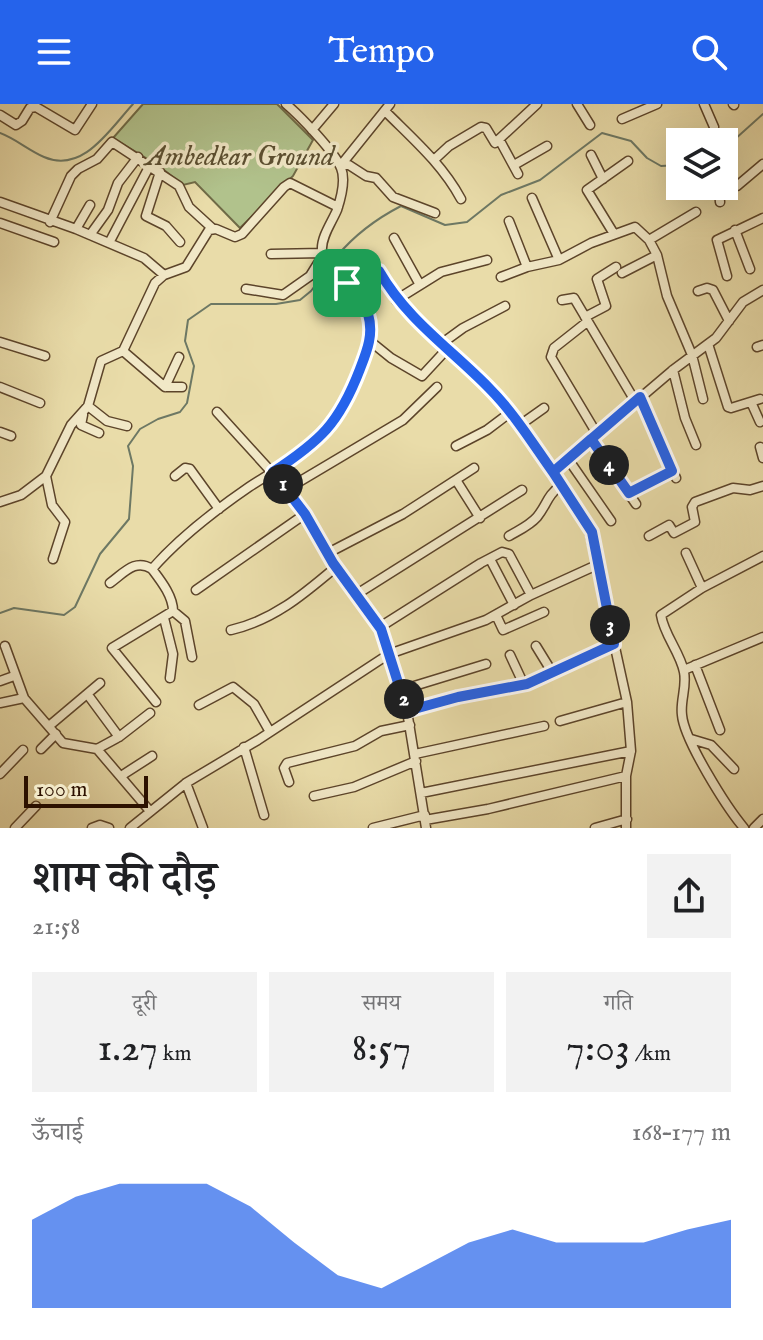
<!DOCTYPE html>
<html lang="hi">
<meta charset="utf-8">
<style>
:root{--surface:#fff;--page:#f2f2f2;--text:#202124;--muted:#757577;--accent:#2563eb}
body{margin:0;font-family:"IM FELL English","Noto Serif Devanagari",serif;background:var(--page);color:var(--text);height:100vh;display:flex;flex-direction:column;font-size:30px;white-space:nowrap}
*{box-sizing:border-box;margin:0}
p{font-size:26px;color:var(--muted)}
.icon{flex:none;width:44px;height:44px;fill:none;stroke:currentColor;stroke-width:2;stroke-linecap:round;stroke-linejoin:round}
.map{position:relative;height:724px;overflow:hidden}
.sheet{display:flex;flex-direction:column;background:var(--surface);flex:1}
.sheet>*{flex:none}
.tools{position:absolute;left:666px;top:24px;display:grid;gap:16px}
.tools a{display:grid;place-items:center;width:72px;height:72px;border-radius:0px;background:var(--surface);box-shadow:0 8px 32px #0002;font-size:40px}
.scale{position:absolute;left:24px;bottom:20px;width:124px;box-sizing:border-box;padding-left:8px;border:4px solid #2d1100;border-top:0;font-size:22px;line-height:28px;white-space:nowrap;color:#2d1100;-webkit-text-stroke:6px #f1e8c7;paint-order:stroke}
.pin{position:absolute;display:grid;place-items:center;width:68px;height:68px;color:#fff;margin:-34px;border-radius:16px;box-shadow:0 4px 12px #0006}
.km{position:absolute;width:40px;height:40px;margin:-20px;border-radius:50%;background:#222;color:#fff;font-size:22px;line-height:40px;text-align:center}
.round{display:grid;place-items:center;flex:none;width:84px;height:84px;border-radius:0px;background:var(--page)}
.summary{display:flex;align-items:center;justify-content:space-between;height:136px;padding:0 32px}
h1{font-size:44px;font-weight:600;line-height:60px}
.metrics{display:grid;grid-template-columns:repeat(3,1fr);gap:12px;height:136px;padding:8px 32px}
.metrics div{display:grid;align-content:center;border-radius:0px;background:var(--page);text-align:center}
.metrics b{font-size:40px;font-weight:600}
.metrics small{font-size:22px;font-weight:400}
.metrics p{font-size:22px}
.chart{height:224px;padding:16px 32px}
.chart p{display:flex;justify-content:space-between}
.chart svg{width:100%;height:144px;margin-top:8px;fill:var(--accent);opacity:.7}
header{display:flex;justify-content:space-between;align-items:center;height:104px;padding:0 32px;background:var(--accent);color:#fff;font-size:36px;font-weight:600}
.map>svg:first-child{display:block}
.green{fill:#b1c28c;stroke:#6f6a46;stroke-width:2}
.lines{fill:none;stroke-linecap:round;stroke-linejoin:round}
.stream{stroke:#6d7864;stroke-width:2}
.street-casing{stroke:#5c442a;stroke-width:11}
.street{stroke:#f1e8c7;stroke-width:8}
.route-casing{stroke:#fff;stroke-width:16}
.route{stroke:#2563eb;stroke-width:10}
.labels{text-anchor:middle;stroke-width:7;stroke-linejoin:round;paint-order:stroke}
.park-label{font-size:28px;font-style:italic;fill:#5b4f31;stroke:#f1e8c7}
</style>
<header><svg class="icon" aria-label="menu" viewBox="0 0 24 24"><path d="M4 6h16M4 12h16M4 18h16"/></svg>Tempo<svg class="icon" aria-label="search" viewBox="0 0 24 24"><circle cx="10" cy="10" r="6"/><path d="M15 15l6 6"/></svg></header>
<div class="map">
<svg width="763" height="724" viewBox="0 0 763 724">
<rect width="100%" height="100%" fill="#e9dca9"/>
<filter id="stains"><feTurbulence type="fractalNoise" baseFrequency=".0025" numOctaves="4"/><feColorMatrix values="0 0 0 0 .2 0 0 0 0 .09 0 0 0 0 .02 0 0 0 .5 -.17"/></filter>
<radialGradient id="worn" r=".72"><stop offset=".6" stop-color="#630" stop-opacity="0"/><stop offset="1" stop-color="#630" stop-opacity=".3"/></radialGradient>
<path class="green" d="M143,0H277L313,36L293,72L240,124L195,78L183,81L159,62L113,34Z"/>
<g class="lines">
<path class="stream" d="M0,29C16,35 28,46 44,53C83,70 110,25 133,0
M724,45L763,10
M330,161C349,135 372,117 401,102L445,121L467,118L501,91L540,76L602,29L631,37L647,54L661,62L680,61
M0,509L14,504L64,511L75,503L100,450L129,415L133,362L128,342L140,325L158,315L180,308L187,299L194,262L185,237L188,216L211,200H276L300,196L311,187L326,167"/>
<defs>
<path id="street" d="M577,0L590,21
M704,0L714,23
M733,0L734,1
M386,8C414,36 442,60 461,95
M0,11L16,21L22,17L30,4L36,3L75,26L92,0
M622,15L657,0
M312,26L334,0
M499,35L518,70
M591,51L603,75
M435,55L449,42L481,23L486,24L495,39L537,0
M341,61H349L366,72L376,74L393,93L435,109
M341,61L390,0
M514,61L547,42
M160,68L146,112L166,122L180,138
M705,83H716L719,86L737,82L763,60
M719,86L720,98
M532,94L559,156
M0,98L76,125L144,154L164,171
M509,117L527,163
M50,118L71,72L78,65L97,55L112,38L179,82L189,103L212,124
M0,119L54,138
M76,125L90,101
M735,126L750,165
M614,130L587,86L628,57
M90,131L108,106L118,79L138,53
M394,134L420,181
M649,136L696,108
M109,139L150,61
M271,150L322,149
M622,169L657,151
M727,172L717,136L763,114
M501,173L527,163L559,156L591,139L635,123L649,136L657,151L667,192L692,251L703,295
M347,179L372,165L379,167L396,196L418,220L489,284L511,308L588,420L627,598L631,647L626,672V724
M246,185L283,191L310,172L323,151
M698,187L707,184L713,186L729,217
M396,196L441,168L487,156
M562,196L574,194L635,297
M585,213L606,202L597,175L616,163
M587,218L554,244L551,253L597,330
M370,237L391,254L422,272L447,245
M0,238L45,252
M441,240L463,224L505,202
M708,240L728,303L731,304L760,295
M757,243L763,241
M123,247L165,283H182
M673,266L685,314L696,341
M0,283L40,299
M165,283L179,253
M640,293L676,374
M751,298L760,318
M88,302L107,317L127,322
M217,308L287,385L333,459L381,525L407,607L426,724
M83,311L81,321L99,329
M520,321L544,304
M0,328L11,332
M591,335L636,400
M456,342L487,326L511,308
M760,343L763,354
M568,355L611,417
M553,368L673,266L716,234L743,198L763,186
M46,372L52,401L65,418L53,455
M175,372L185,364L190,365L219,405
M456,376L480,414
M287,385L403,316L437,283
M629,389L672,367
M0,398L21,391L46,372L71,321L88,302L101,257L123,247L155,179L164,171L186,163L209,126L216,125L235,133L242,130L284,83L290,79L338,103
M509,432C519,426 529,422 537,413C548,399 546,393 561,381
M649,432L669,421L674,429L695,418L692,403L695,398L733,384L750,386L763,382
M328,449L403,410L474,364
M686,449L702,484
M490,455L514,501
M110,479C124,469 135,454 152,465
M196,486L305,410
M357,490L522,386
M173,507L185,517L192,553
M496,511L503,526L544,508
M164,514L173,550L170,574
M380,523L481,459L502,448L509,450L531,491
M231,526C274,516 304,490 336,463
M5,542L24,594L63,639L97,645L149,706
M536,542L552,568
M510,551L524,581
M695,561L720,626
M684,566L763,533
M0,577L14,572
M401,586L486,560
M88,591L119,633
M156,598L112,544L173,507C173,492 161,477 152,465C180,433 214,407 249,383C278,364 309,348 332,321C346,305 352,286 359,267C364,253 370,241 370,226C370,185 323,175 322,146C321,133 332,118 337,106C341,94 346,76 341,64C335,48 300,12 286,0
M0,599L24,594
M199,601L233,583L254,600L270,628
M407,607L458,593L527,580L614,540
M560,617L627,598
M49,622L100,579
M691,635L711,641L734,665
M244,643L264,711
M41,645L56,630
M97,645L119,633L150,609
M415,650L544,622
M0,670L23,646
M121,672L152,652
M289,678L284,664L287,659L355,642L381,627L410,621
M186,679L203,724
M421,689L631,647
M314,692L354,683L416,657
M425,716L488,705L626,672
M15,724L36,702
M92,724L100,721L109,724
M130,724L186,679L258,636L389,550L486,516L531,491L599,460
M373,724L425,711
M595,724L627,715
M744,724C727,704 684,636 682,611C680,597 687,583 684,568C680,548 664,531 661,511L702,484L763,452
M754,724L763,715"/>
</defs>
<use href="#street" class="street-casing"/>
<use href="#street" class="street"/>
</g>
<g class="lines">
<defs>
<path id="route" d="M347,179C355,189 365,198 368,210C374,230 367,247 360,265C339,320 320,337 273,368L305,410L333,459L381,525L407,607L458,593L527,580L614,540L592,428L553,368L591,335L629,389L672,367L640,293C611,318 582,343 553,368C533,340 514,309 489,284C450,244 408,217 379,167L372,165L347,179"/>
</defs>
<use href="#route" class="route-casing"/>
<use href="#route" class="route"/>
</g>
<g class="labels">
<g class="park-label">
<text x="240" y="61">Ambedkar Ground</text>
</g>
</g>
<rect width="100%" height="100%" filter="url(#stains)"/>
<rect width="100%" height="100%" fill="url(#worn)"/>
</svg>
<div class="tools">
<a><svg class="icon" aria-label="layers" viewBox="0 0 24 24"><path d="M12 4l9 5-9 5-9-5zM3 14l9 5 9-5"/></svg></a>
</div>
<div class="scale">100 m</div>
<div class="pin" style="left:347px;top:179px;background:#1e9e55"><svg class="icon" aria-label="arrive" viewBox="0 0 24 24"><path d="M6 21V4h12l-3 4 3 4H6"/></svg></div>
<b class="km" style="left:283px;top:380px">1</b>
<b class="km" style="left:404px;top:595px">2</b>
<b class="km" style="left:610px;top:521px">3</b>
<b class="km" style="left:609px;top:361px">4</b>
</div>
<section class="sheet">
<div class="summary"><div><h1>शाम की दौड़</h1><p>21:58</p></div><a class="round"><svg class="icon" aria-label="share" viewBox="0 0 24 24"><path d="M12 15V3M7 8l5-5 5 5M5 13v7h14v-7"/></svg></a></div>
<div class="metrics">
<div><p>दूरी</p><b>1.27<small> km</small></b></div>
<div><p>समय</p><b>8:57</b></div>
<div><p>गति</p><b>7:03<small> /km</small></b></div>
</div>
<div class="chart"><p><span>ऊँचाई</span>168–177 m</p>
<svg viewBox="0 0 160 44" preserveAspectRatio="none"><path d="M0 44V17L10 10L20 6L30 6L40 6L50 13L60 24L70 34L80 38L90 31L100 24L110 20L120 24L130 24L140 24L150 20L160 17V44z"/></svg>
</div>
</section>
